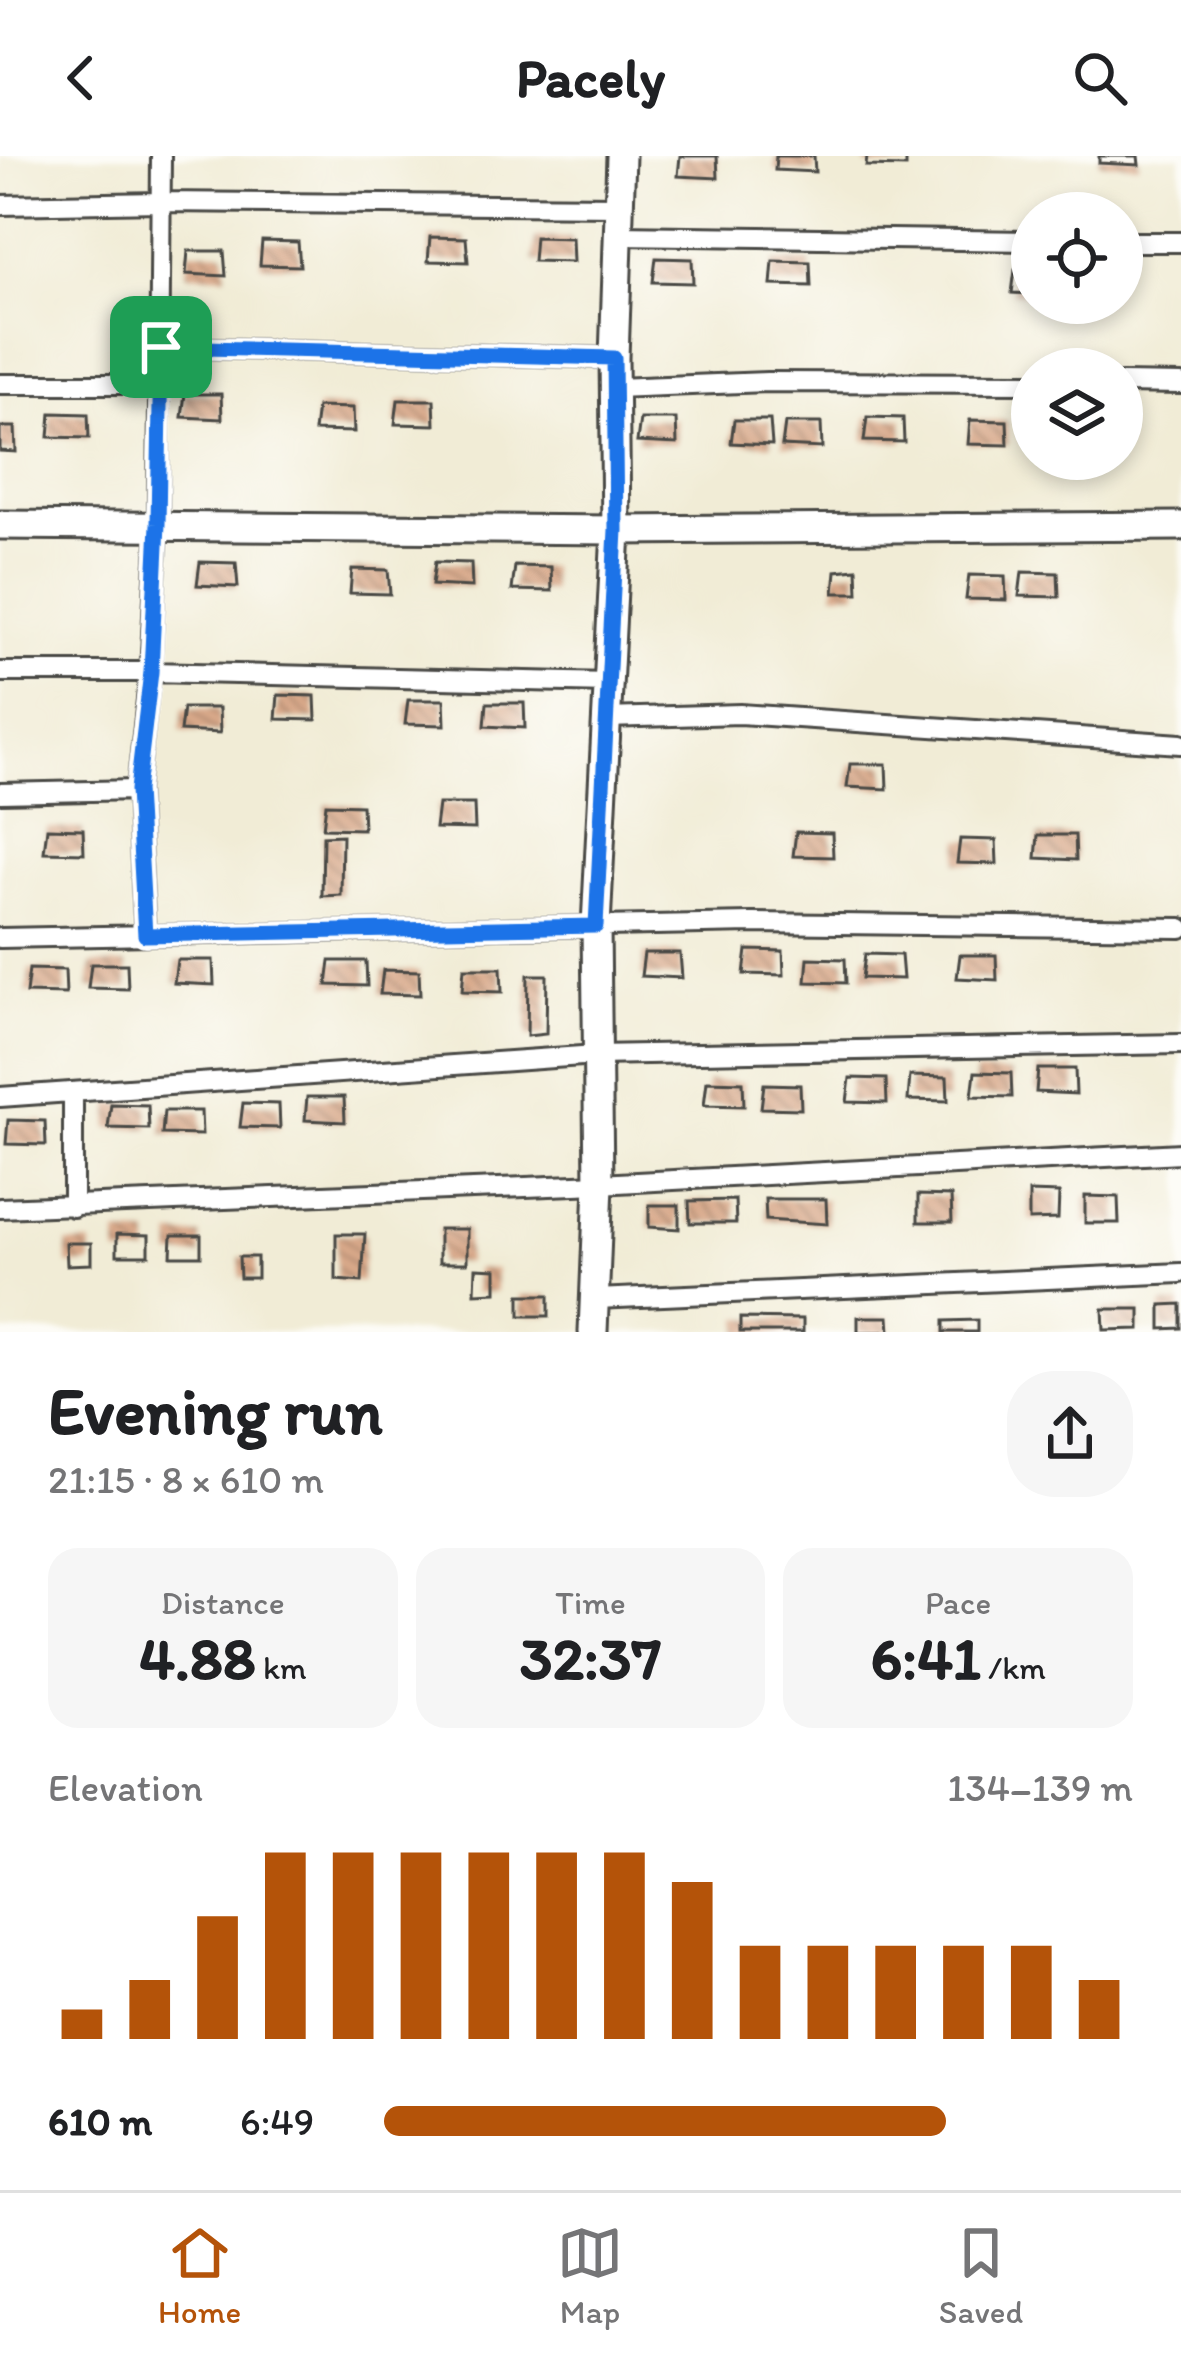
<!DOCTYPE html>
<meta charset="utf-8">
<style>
:root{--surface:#fff;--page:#f6f6f6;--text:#202124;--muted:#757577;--line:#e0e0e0;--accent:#b45309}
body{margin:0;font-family:Itim,sans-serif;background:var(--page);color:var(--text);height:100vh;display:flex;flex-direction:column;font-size:45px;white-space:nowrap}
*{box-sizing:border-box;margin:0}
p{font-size:39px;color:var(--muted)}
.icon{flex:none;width:66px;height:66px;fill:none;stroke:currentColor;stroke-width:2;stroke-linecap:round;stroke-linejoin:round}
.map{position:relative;height:1176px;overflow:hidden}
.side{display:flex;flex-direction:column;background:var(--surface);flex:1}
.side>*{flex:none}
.fabs{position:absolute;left:1011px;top:36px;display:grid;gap:24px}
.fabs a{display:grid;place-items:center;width:132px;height:132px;border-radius:50%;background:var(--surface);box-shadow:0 6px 18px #0003;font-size:60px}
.pin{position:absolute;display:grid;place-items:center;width:102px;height:102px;color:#fff;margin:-51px;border-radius:24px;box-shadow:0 6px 18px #0006}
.round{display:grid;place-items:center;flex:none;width:126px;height:126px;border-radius:48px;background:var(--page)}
.headline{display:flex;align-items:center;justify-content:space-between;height:204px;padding:0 48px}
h1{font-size:66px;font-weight:700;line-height:90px}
.stats{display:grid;grid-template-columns:repeat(3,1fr);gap:18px;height:204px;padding:12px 48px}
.stats div{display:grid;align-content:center;border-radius:30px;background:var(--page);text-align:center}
.stats b{font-size:60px;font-weight:700}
.stats small{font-size:33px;font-weight:400}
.stats p{font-size:33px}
.chart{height:336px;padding:24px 48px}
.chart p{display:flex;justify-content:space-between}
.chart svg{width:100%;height:216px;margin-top:12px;stroke:var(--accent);stroke-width:6}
ul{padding:0 48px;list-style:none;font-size:39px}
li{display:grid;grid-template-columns:192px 144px 1fr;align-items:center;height:90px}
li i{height:30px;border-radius:15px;background:var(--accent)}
header{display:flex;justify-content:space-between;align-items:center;height:156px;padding:0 48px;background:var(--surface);font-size:54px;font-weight:700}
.tabs{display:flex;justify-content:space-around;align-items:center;height:168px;border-top:3px solid var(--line);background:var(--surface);font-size:33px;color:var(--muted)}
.tabs a{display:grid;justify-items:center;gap:6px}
.tabs .active{color:var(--accent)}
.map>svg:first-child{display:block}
.building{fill:url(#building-back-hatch)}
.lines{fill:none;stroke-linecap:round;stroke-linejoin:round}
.street-casing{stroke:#494845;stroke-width:24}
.secondary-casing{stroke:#494845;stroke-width:33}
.street{stroke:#fff;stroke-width:18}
.secondary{stroke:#fff;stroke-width:27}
.route-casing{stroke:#fff;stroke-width:24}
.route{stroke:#1a73e8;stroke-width:15}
</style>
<header><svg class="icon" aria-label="back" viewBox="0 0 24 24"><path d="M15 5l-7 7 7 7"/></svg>Pacely<svg class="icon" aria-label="search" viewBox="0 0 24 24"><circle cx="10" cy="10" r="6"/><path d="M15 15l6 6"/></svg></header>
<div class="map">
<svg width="1181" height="1176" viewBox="0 0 1181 1176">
<defs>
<pattern id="building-back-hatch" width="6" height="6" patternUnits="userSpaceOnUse" patternTransform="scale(3)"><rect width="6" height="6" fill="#d8a889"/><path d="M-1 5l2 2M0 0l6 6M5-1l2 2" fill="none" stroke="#af8970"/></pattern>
</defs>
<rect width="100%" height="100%" fill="#fdfcf7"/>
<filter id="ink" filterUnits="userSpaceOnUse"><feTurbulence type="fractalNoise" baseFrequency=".00833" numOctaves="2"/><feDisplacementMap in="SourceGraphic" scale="24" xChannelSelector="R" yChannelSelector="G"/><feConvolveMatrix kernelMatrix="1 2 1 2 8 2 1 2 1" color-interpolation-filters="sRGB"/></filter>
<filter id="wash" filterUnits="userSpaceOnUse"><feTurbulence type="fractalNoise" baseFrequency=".004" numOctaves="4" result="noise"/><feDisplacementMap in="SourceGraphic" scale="48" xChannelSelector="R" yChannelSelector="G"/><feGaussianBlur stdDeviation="2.7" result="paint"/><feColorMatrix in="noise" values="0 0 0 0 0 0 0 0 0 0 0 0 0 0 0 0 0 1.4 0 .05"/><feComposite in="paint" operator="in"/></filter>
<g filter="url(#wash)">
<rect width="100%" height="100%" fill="#f1ecd6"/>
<g id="blocks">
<path class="building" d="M680,0H717L718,22L678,20Z
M776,0H814L815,16L775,14Z
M867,0H906V11L866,10Z
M1099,0H1138L1139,9L1099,7Z
M430,81L466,82L468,106L428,105Z
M535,81L572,82L573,106L533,105Z
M262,85L298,86L300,110L260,109Z
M188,95H224L226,120L186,118Z
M656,102L692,103L693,127L653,126Z
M773,105L810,106L811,130L771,129Z
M1015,114H1032V138L1012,137Z
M185,238H221L222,263L182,261Z
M398,244H434L435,269L395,268Z
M317,251L353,252L354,276L314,275Z
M51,257L88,258L89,282L49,281Z
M867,261L903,262L904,286L864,285Z
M640,263H676L677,288L637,286Z
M734,264H770L772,289L731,287Z
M970,264L1007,265L1008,289L968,288Z
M785,267H821L822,292L782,290Z
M0,271H15L16,296L0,295Z
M200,406L236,407L238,431L197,429Z
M435,406L471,407L472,431L432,429Z
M515,410L551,411L552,435L512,434Z
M352,413L388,414L390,438L350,437Z
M857,413L858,437H834L836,415Z
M1022,416L1058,417L1059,441L1019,440Z
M969,419L1005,420L1006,444L966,443Z
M278,539L315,540L316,564L276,563Z
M408,544H444L445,569L405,568Z
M487,547H524L525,572L485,570Z
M183,552H219L220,577L180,575Z
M850,608H886L887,633L847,631Z
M326,648L362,649L363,673L323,672Z
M438,648H474L475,673L435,672Z
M47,672L83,673L84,697L44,696Z
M796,676L832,677L833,701L793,700Z
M342,679L341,739L322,740L323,680Z
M1038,679H1075L1076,704L1036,702Z
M960,683L996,684L997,708L957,707Z
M747,794L783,795L784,819L744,818Z
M644,797H680L682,822L641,820Z
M865,798L901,799L903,823L862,822Z
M960,799H996L997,824L957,822Z
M808,802L845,803L846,827L806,826Z
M177,804H213L214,829L174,827Z
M330,805H366L367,830L327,829Z
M91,808H127L128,833L88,832Z
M464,812H501L502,836L462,835Z
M29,813L65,814L66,838L26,837Z
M383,814L419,815L420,839L380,838Z
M528,819H547L546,878L527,880Z
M1038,913H1075L1076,938L1036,936Z
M975,916L1011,917L1012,941L972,940Z
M910,920L947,921L948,945L908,944Z
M850,922L886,923L887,947L847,946Z
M707,925L743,926L744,950L704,949Z
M764,928L800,929L801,953L761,952Z
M307,941H344L345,966L305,964Z
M243,947L279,948L280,972L240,971Z
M111,948L148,949L149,973L108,972Z
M164,955H201L202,979L162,978Z
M8,964L45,965L46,989L6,988Z
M1029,1036L1059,1037L1058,1063L1029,1064Z
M918,1039L951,1040L952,1066H918Z
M1085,1040L1118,1041L1119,1067H1085Z
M765,1043H826L827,1068L766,1064Z
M735,1044L736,1067H690L689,1045Z
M649,1049H679V1073L649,1071Z
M439,1073H467V1107H439Z
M117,1078L149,1079V1099H117Z
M336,1078H365L362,1126L336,1124Z
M172,1079H201V1100H171Z
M66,1087H91V1108L67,1109Z
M239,1101H257V1122H240Z
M476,1112L496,1113V1136L475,1137Z
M520,1139H549V1160H520Z
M1181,1148V1172L1161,1173V1149Z
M1103,1153H1140V1173L1104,1174Z
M858,1161H889L890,1176H858Z
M740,1162L803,1163V1176H740Z
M977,1164V1176H944V1165Z"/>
</g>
</g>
<g filter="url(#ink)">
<use href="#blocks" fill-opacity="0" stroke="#494845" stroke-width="3"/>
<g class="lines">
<defs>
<path id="street" d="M0,49L160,46L620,50
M618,79L1032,85
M1122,86H1181
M161,191L614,202
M1122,227L1181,228
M0,228H158
M615,232L767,226L1032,227
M0,516H150L609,527
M606,562L740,558L1181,588
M0,637L137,634
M145,779L137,634L150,516L158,368L161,0
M0,782L752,767L1181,772
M73,939V1051
M0,941L596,899L1181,888
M0,1052L599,1028L1181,997
M596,1143L1181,1117"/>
<path id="secondary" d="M0,369L616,374L1181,370
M593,1176L599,1028L596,770L616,374L614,202L621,0"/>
</defs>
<use href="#street" class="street-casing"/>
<use href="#secondary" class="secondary-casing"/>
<use href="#street" class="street"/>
<use href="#secondary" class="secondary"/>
</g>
</g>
<g class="lines" filter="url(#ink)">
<defs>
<path id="route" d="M161,191L614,202L616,374L596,770L145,779L137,634L151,516L158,368Z"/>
</defs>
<use href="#route" class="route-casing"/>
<use href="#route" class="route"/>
</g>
</svg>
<div class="fabs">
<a><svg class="icon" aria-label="locate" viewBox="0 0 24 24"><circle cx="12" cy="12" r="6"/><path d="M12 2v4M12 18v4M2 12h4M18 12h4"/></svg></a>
<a><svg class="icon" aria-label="layers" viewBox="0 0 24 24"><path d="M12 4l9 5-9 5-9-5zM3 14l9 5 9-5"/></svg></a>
</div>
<div class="pin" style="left:161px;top:191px;background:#1e9e55"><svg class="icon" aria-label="arrive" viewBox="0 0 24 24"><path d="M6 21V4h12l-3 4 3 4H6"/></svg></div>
</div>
<section class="side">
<div class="headline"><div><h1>Evening run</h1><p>21:15 · 8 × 610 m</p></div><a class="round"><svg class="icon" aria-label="share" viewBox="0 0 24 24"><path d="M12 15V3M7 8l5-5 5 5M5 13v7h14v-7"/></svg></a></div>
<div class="stats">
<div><p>Distance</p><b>4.88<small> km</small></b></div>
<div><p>Time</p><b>32:37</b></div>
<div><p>Pace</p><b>6:41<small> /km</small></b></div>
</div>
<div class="chart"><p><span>Elevation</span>134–139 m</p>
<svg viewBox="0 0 160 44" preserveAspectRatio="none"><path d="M5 44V38M15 44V32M25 44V19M35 44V6M45 44V6M55 44V6M65 44V6M75 44V6M85 44V6M95 44V12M105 44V25M115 44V25M125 44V25M135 44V25M145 44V25M155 44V32"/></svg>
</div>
<ul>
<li><b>610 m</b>6:49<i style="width:75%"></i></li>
</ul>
</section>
<nav class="tabs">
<a class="active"><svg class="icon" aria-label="home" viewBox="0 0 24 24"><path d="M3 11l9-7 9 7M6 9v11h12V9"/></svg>Home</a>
<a><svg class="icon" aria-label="map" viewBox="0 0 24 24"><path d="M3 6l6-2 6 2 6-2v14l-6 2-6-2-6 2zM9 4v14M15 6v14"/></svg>Map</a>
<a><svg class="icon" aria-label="saved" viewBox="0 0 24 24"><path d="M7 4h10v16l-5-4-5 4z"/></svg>Saved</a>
</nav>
